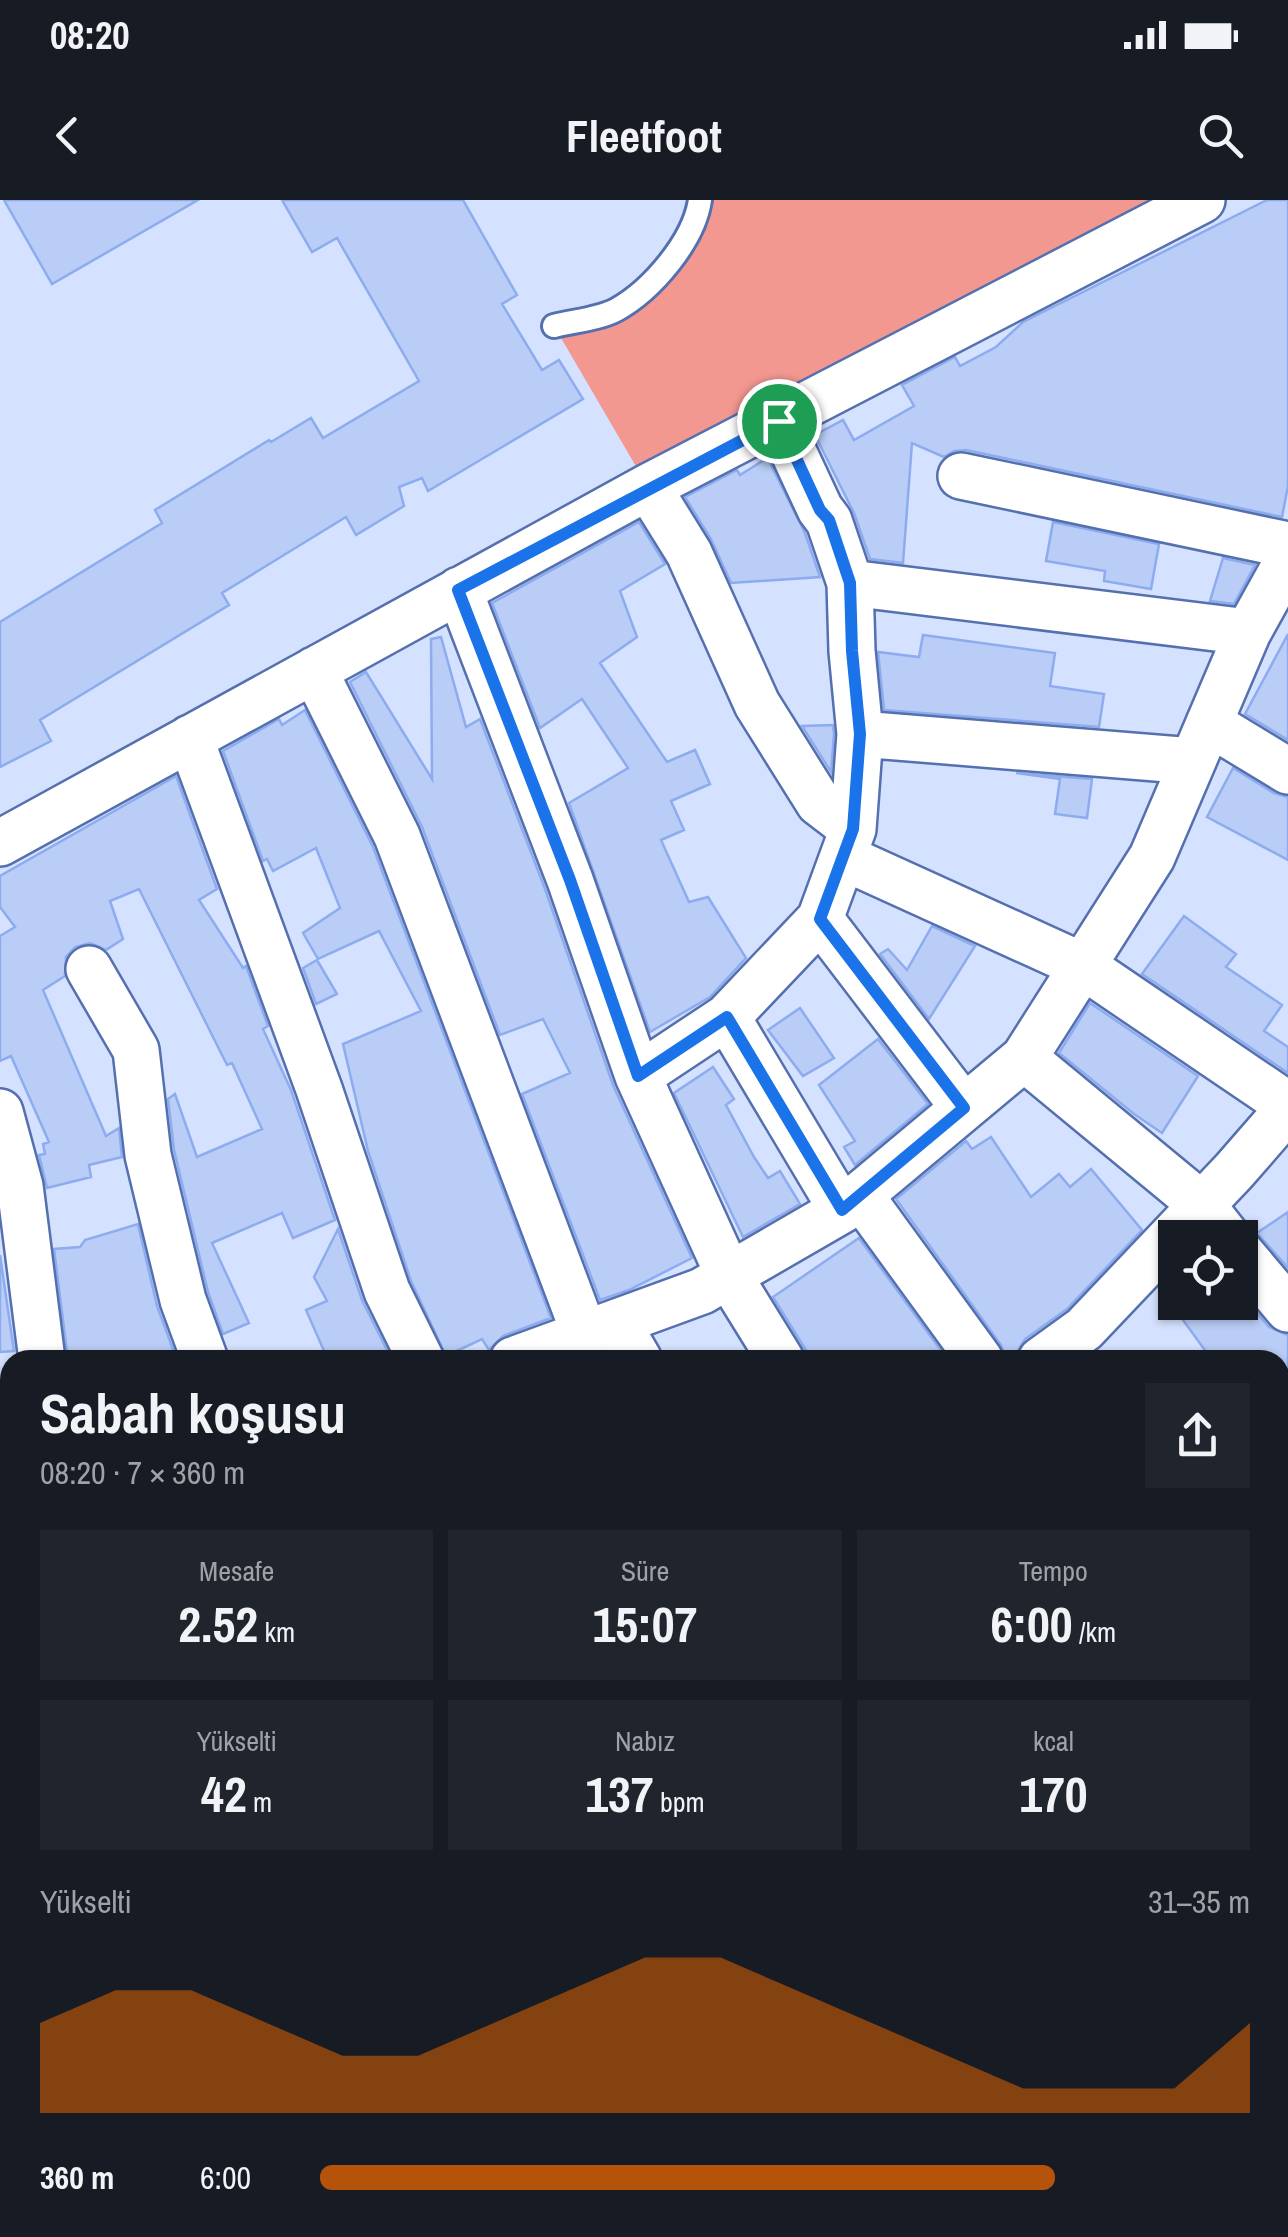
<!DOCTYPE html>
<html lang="tr">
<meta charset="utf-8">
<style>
:root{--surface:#171b24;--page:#20242c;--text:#f1f3f6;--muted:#9ea1a6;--accent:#b45309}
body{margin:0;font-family:"Archivo Narrow",sans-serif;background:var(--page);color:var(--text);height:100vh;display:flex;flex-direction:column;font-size:38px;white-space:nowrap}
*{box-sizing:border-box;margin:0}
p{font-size:32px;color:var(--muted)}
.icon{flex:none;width:55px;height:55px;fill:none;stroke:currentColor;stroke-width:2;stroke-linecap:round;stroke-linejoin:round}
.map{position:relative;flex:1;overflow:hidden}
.panel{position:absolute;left:0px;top:1150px;width:1290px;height:888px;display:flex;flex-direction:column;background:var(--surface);border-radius:30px 30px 0 0;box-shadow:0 2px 8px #0004}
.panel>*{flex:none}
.controls{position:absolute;left:1158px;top:1020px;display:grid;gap:20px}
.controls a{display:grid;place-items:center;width:100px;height:100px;border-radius:0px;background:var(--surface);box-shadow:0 2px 8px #0004;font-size:50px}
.pin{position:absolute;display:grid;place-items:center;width:85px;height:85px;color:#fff;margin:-42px;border:5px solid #fff;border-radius:50%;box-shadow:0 2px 10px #0007}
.round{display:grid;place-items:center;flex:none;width:105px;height:105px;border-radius:0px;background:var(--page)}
.overview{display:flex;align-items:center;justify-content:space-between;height:170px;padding:0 40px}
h1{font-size:55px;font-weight:700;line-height:75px}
.metrics{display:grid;grid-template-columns:repeat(3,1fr);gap:15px;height:170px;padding:10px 40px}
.metrics div{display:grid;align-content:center;border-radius:0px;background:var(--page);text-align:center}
.metrics b{font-size:50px;font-weight:700}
.metrics small{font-size:28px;font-weight:400}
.metrics p{font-size:28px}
.chart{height:280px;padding:20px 40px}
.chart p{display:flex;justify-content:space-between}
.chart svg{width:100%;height:180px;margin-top:10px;fill:var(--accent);opacity:.7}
ul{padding:0 40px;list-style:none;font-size:32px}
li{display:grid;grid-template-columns:160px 120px 1fr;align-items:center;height:75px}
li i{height:25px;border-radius:12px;background:var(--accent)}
.status{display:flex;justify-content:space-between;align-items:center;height:70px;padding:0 50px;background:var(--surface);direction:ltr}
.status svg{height:28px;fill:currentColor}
header{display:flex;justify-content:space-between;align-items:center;height:130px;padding:0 40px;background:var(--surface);font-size:45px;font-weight:700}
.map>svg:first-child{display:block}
.forest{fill:#f39891}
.building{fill:#b9cdf6;stroke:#8dacef;stroke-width:2.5}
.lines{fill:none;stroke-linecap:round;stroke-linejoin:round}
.lane-casing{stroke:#5470af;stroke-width:28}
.street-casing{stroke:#5470af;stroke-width:50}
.secondary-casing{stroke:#5470af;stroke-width:60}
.lane{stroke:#fff;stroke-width:22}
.street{stroke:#fff;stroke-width:45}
.secondary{stroke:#faecd0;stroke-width:55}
.route-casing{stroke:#fff;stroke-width:20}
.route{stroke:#1a73e8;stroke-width:12}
</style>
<div class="status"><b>08:20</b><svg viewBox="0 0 49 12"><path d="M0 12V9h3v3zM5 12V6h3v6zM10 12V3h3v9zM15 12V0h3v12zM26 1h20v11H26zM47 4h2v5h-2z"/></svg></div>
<header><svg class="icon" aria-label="back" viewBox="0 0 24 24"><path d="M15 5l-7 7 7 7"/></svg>Fleetfoot<svg class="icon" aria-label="search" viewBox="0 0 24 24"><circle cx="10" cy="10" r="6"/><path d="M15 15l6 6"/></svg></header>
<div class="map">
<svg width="1288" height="2037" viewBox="0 0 1288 2037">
<rect width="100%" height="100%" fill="#d5e2ff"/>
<path class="forest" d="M700,0H1202L648,287L554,126L615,111L664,72Z"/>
<path class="building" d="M4,0H198L52,84Z
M282,0H463L517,95L502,104L542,170L559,160L583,199L428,291L422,278L399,287L404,306L356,335L346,317L222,393L229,405L40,520L51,541L0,567V422L162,323L155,310L269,240L271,242L311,218L323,238L419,181L337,38L312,52Z
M1267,0H1288V286L1282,317L966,250L954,251L944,257L912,243L903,363L870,359L854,313L815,235L843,220L854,240L914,206L902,185L955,157L960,166L996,147L1023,122Z
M764,260L769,261L805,333L820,377L731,383L711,339L685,297L737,270L740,275Z
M639,322L665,364L620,391L637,437L600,463L667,562L695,550L710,584L671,601L684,630L661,640L689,702L708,697L746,758L710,797L650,832L569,603L628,568L582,499L540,528L492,403Z
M1053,322L1159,344L1151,389L1104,381L1105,371L1046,361Z
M1223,358L1255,365L1234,404L1210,401Z
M1288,434V540L1245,514Z
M923,435L1055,453L1050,486L1104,494L1099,527L884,510L878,452L919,457Z
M441,437L466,527L480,519L545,689L613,885L692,1058L629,1090L600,1100L522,894L570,873L543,819L500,835L422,627L350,482L366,472L432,579L431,439Z
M305,510L373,647L551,1118L503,1136L489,1150L482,1139L446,1156L411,1081L368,951L343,844L421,811L379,731L318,759L303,733L340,708L316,648L273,671L267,659L263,661L223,551L279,519L282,525Z
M833,525L834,534L831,572L802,526Z
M1233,568L1274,593L1288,597V660L1207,617Z
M1016,573L1092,579L1087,618L1055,614L1060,579Z
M176,576L217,689L199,700L243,768L246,766L268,826L263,829L291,890L335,1020L293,1038L282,1013L212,1043L249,1123L223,1134L208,1092L174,950L168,899L175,894L197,957L262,929L232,863L227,865L139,689L110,701L123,739L106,750L90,743L75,747L66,757L65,776L43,790L106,936L119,928L122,957L89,965L91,977L47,988L39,955L45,954L43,944L49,942L11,856L0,861V736L15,727L0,707V676Z
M1184,716L1236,754L1226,767L1282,805L1264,831L1288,847V873L1142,774Z
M932,726L975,746L929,819L880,754L888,749L907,770Z
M317,760L337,794L316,804L303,768Z
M1090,803L1198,876L1162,933L1134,914L1059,853Z
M800,808L834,858L803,876L768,830Z
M878,839L928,904L855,965L844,947L855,941L819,885Z
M713,867L734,899L726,905L754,957L768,978L780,971L800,1004L743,1037L674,893Z
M991,937L1031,997L1059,974L1070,987L1091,969L1142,1030L1067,1109L1025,1139L1012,1160H1006L1001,1145L896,999L966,941L972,949Z
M1288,1012V1068L1257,1033Z
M138,1024L157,1106L177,1160H68L54,1049L80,1047L85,1040Z
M338,1029L362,1100L392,1160H328L306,1110L327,1101L314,1077Z
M859,1038L948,1160H812L773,1097Z
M0,1055L14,1151L0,1152Z
M1240,1093L1269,1127L1288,1135V1193L1280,1182V1160H1212L1170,1102H1240Z"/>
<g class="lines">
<defs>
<path id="lane" d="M554,126C573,121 599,119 616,110C652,90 694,41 700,0"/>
<path id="street" d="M961,276L1288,345
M648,287L689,353L757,504L819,603L853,629
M850,383L1248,432
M459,390L570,680L638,876L729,1076L781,1160
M314,470L397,636L585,1135
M1209,523L1288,571
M860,534L1193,561
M190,538L319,889L387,1091L421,1160
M0,643L648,287L1202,0
M843,657L1083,766L1288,905
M820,719L964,908
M89,769L136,850L148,955L183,1100L205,1160
M727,817L842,1010
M1024,858L1202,1005L1228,1038
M638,876L727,817L820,719L853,629L860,534L852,451L850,383L829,321L820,309L779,221
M0,912L20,986L42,1160
M860,995L980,1160
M1240,1052L1288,1109
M618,1124L639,1160
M513,1160L702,1091L842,1010L1024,858L1152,657L1248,432L1288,360
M1041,1160L1084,1129L1234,971L1288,909
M1280,1944L1288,1940
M127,2028L130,2037
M314,2028L318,2037
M501,2028L505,2037
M682,2028L685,2037
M854,2028L858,2037
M1047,2028L1051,2037
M1094,2037L1112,2028"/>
<path id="secondary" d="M1280,1417L1288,1413
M1280,1479L1288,1476
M0,1756L10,1751"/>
</defs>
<use href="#lane" class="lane-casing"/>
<use href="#street" class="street-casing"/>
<use href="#secondary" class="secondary-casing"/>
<use href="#lane" class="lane"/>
<use href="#street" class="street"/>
<use href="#secondary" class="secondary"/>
</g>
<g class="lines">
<defs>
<path id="route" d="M779,221L820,310L829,320L850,383L852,451L860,534L853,629L820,719L964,908L842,1010L727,817L638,876L570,680L458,390Z"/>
</defs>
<use href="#route" class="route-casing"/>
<use href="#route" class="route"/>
</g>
</svg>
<div class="controls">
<a><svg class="icon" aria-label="locate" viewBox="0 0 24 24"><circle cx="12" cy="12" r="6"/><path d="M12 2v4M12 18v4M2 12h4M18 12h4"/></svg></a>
</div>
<div class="pin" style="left:779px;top:221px;background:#1e9e55"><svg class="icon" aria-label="arrive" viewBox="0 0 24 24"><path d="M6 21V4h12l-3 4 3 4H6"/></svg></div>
<section class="panel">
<div class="overview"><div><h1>Sabah koşusu</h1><p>08:20 · 7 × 360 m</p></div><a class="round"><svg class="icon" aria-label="share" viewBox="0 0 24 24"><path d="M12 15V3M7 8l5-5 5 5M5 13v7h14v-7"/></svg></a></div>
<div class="metrics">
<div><p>Mesafe</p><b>2.52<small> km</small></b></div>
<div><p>Süre</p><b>15:07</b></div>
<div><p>Tempo</p><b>6:00<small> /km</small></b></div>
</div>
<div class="metrics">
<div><p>Yükselti</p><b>42<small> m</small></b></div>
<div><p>Nabız</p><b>137<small> bpm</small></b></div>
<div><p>kcal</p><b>170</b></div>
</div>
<div class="chart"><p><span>Yükselti</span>31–35 m</p>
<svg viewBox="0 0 160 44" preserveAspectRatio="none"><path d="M0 44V22L10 14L20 14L30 22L40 30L50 30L60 22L70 14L80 6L90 6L100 14L110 22L120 30L130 38L140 38L150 38L160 22V44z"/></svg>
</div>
<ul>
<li><b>360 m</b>6:00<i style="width:79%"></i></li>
</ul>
</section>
</div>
